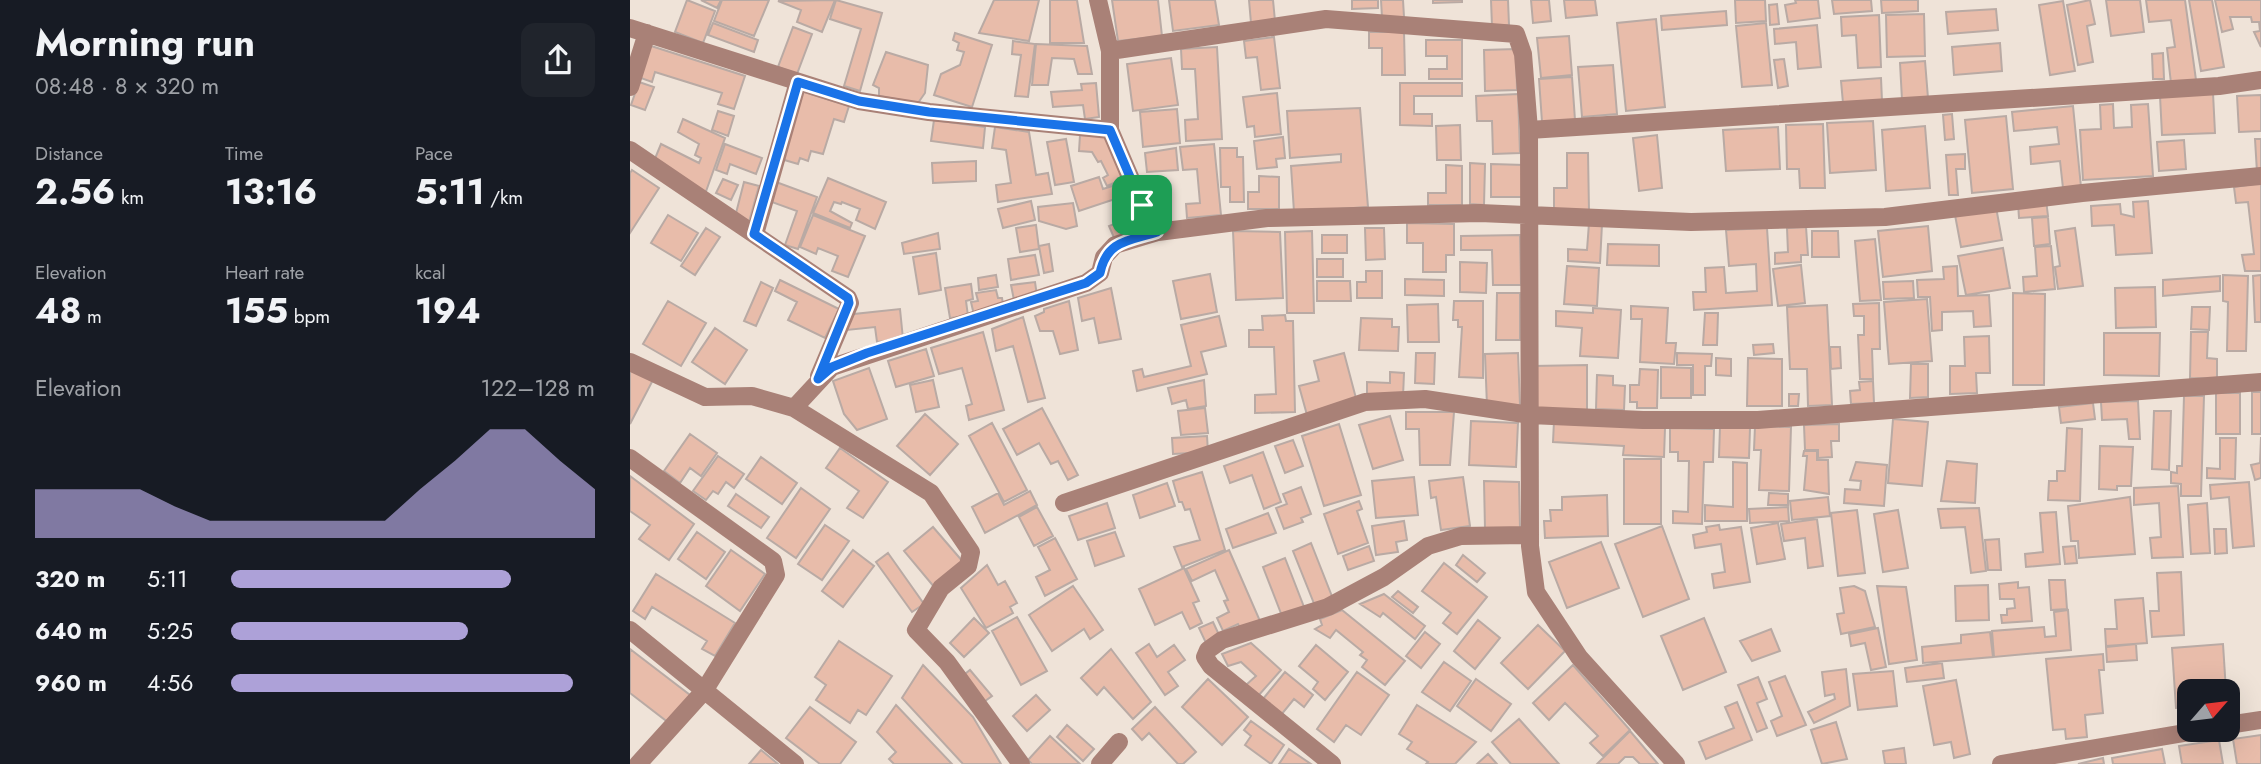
<!DOCTYPE html>
<meta charset="utf-8">
<style>
:root{--surface:#171b24;--page:#20242c;--text:#f1f3f6;--muted:#9ea1a6;--accent:#ada1d8}
body{margin:0;font-family:Jost,sans-serif;background:var(--page);color:var(--text);height:100vh;display:flex;flex-direction:column;font-size:26px;white-space:nowrap}
*{box-sizing:border-box;margin:0}
p{font-size:23px;color:var(--muted)}
.icon{flex:none;width:38px;height:38px;fill:none;stroke:currentColor;stroke-width:2;stroke-linecap:round;stroke-linejoin:round}
.map{position:relative;flex:1;overflow:hidden}
.panel{display:flex;flex-direction:column;background:var(--surface);width:630px}
.panel>*{flex:none}
.needle{width:46px;rotate:62deg}
.controls{position:absolute;left:1547px;top:679px;display:grid;gap:14px}
.controls a{display:grid;place-items:center;width:63px;height:63px;border-radius:14px;background:var(--surface);box-shadow:0 7px 28px #0002;font-size:35px}
.pin{position:absolute;display:grid;place-items:center;width:60px;height:60px;color:#fff;margin:-30px;border-radius:14px;box-shadow:0 4px 10px #0006}
.round{display:grid;place-items:center;flex:none;width:74px;height:74px;border-radius:14px;background:var(--page)}
.head{display:flex;align-items:center;justify-content:space-between;height:119px;padding:0 35px}
h1{font-size:38px;font-weight:700;line-height:52px}
.metrics{display:grid;grid-template-columns:repeat(3,1fr);gap:10px;height:119px;padding:7px 35px}
.metrics div{display:grid;align-content:center}
.metrics b{font-size:35px;font-weight:700}
.metrics small{font-size:19px;font-weight:400}
.metrics p{font-size:19px}
.chart{height:196px;padding:14px 35px}
.chart p{display:flex;justify-content:space-between}
.chart svg{width:100%;height:126px;margin-top:7px;fill:var(--accent);opacity:.7}
ul{padding:0 35px;list-style:none;font-size:23px}
li{display:grid;grid-template-columns:112px 84px 1fr;align-items:center;height:52px}
li i{height:18px;border-radius:9px;background:var(--accent)}
main{display:flex;flex:1;min-height:0}
.map>svg:first-child{display:block}
.building{fill:#e8bcaa;stroke:#b9aaa4;stroke-width:2}
.lines{fill:none;stroke-linecap:round;stroke-linejoin:round}
.street{stroke:#a98177;stroke-width:18}
.route-casing{stroke:#fff;stroke-width:14}
.route{stroke:#1a73e8;stroke-width:9}
</style>
<main>
<section class="panel">
<div class="head"><div><h1>Morning run</h1><p>08:48 · 8 × 320 m</p></div><a class="round"><svg class="icon" aria-label="share" viewBox="0 0 24 24"><path d="M12 15V3M7 8l5-5 5 5M5 13v7h14v-7"/></svg></a></div>
<div class="metrics">
<div><p>Distance</p><b>2.56<small> km</small></b></div>
<div><p>Time</p><b>13:16</b></div>
<div><p>Pace</p><b>5:11<small> /km</small></b></div>
</div>
<div class="metrics">
<div><p>Elevation</p><b>48<small> m</small></b></div>
<div><p>Heart rate</p><b>155<small> bpm</small></b></div>
<div><p>kcal</p><b>194</b></div>
</div>
<div class="chart"><p><span>Elevation</span>122–128 m</p>
<svg viewBox="0 0 160 44" preserveAspectRatio="none"><path d="M0 44V27L10 27L20 27L30 27L40 33L50 38L60 38L70 38L80 38L90 38L100 38L110 27L120 17L130 6L140 6L150 17L160 27V44z"/></svg>
</div>
<ul>
<li><b>320 m</b>5:11<i style="width:77%"></i></li>
<li><b>640 m</b>5:25<i style="width:65%"></i></li>
<li><b>960 m</b>4:56<i style="width:94%"></i></li>
</ul>
</section>
<div class="map">
<svg width="1631" height="764" viewBox="0 0 1631 764">
<rect width="100%" height="100%" fill="#efe3d8"/>
<path class="building" d="M57,0L85,11L73,43L45,32Z
M71,0H91L87,8Z
M92,0H139L124,36L84,21Z
M205,0L192,32L167,22L171,10L148,1Z
M206,0L252,13L230,91L214,86L231,29L200,19Z
M364,0H409L399,41L349,33Z
M420,0H447L454,43H420Z
M482,0H528L532,36L488,41Z
M539,0H585L589,25L543,31Z
M619,0H643L645,21L621,23Z
M722,0H748V8L722,9Z
M751,0H773L774,17H752Z
M803,0H832V2L803,3Z
M861,0H878L879,25L862,26Z
M901,0H919L921,21L903,23Z
M934,0H965L967,15L936,18Z
M1105,0H1135L1136,21L1106,23Z
M1165,0H1188L1190,18L1158,22L1155,5L1166,3Z
M1202,0H1241L1242,11L1204,14Z
M1251,0H1288V11L1252,13Z
M1460,0L1465,24L1457,26L1463,62L1448,65L1437,5Z
M1476,0H1510L1514,32L1481,36Z
M1516,0H1555L1566,80L1541,83L1537,48L1545,47L1541,20L1519,22Z
M1559,0H1582L1594,67L1571,71Z
M1585,0H1631V47L1624,32L1630,31L1629,22H1622L1621,17H1600L1603,29L1592,32Z
M1433,1L1445,71L1420,75L1409,5Z
M1147,4L1149,24L1140,25L1139,5Z
M1366,9L1368,30L1318,34L1316,12Z
M1096,11L1097,25L1032,30L1031,16Z
M1294,14L1295,56L1257,57L1256,15Z
M1249,15L1251,67L1228,68L1226,35L1212,36L1211,17Z
M1026,19L1035,107L996,111L987,23Z
M83,23L128,40L124,52L78,35Z
M1136,23L1142,85L1112,87L1106,26Z
M1187,25L1191,67L1168,69L1166,42L1145,44L1144,29Z
M163,27L182,34L167,74L148,67Z
M739,32H774L775,75H752V48H739Z
M325,33L362,45L342,107L304,95L311,74L330,65L334,52L327,50L329,43L323,40Z
M939,36L942,75L911,78L907,38Z
M644,37L650,88L631,90L627,57L616,58L614,41Z
M796,40H832V79H799V69H817V56H796Z
M383,41L405,44L398,97L385,96L391,55L382,54Z
M1370,43L1372,71L1324,75L1322,47Z
M406,44L457,46L462,74H448L444,59L422,58L418,85H402Z
M18,45L115,76L104,109L88,104L92,93L25,72L22,82L8,77Z
M587,47L592,139L556,141L555,120L568,119L565,69H552L551,49Z
M886,49L887,90L855,91L854,50Z
M256,52L298,65L295,93L288,103L249,96V88L243,85Z
M1533,53L1534,79H1523L1522,54Z
M541,58L548,105L503,111L497,64Z
M1154,59L1158,86L1148,88L1144,60Z
M1295,61L1298,98L1272,100L1270,63Z
M983,65L987,114L952,117L948,67Z
M942,77L945,120L912,122L909,79Z
M1251,78L1252,101L1213,103L1211,81Z
M9,82L24,87L15,110L1,105Z
M466,83L469,117L455,119L453,105L423,107L421,92L452,90L451,84Z
M770,83H832V96H784V114H802V126L770,125Z
M171,91L219,106L214,122L204,119L193,154L181,151L178,161L170,158L168,164L151,159Z
M647,93L651,134L625,137L624,126L617,127L613,97Z
M1583,93L1585,133L1532,135L1530,96Z
M888,94L890,153L863,154L862,121H847L846,96Z
M1631,95V131L1609,132L1607,96Z
M1483,104L1484,128L1502,127L1501,105L1518,104L1523,176L1453,180L1450,130L1471,129L1470,105Z
M1443,106L1451,187L1433,188L1430,161L1401,164L1400,147L1429,144L1427,127L1384,131L1382,112Z
M730,108L738,207L664,212L661,166L711,162V154L660,158L657,111Z
M547,109L550,143L513,147L510,112Z
M88,111L104,116L98,136L82,130Z
M1322,114L1324,139L1315,140L1313,115Z
M1376,116L1383,189L1342,193L1335,120Z
M53,119L95,138L74,197L24,161L31,144L69,163L71,158L65,155L69,144L48,132Z
M304,120L355,127L353,148L301,141Z
M1243,121L1246,170L1200,173L1197,123Z
M1193,124L1195,188H1170L1169,169H1157L1156,125Z
M830,125L831,160H807L806,126Z
M1295,126L1300,188L1256,191L1252,130Z
M365,127L399,132L406,175L418,173L422,194L368,202L366,185L381,183L376,150L362,148Z
M1148,127L1150,169L1096,171L1093,130Z
M450,135L479,136L498,177L477,186L473,178L478,175L471,161L468,162L462,152L449,151Z
M1027,135L1032,188L1009,191L1003,138Z
M653,137L655,158L646,159L647,167L627,169L624,141Z
M436,139L444,182L425,185L417,142Z
M1625,139H1631V172H1627Z
M1554,140L1556,169L1529,171L1527,142Z
M95,144L132,158L126,174L100,164L97,174L86,170Z
M584,144L591,215L557,218L556,204L570,203L567,169L553,170L550,147Z
M546,148L548,170L517,172L515,153Z
M590,148H607V157H613L614,202H600V187H591Z
M937,153H958L959,211H924V188H937Z
M1335,154V169H1326L1328,195H1319L1316,155Z
M346,161V181L303,183L302,163Z
M840,163L855,164L854,205L840,204Z
M861,164L894,165V197H861Z
M816,165L832,166V205H798V193H816Z
M2,170L29,188L0,233V173Z
M629,176L649,177V209H618V192H629Z
M469,177L473,189L498,181L516,228L485,240L479,226L500,218L491,197L449,211L441,186Z
M198,178L256,202L245,229L226,220L230,209L212,202L211,204L204,202L200,211L222,223L220,228L183,213Z
M93,179L108,185L101,200L86,193Z
M114,182L129,186L119,222L105,217Z
M146,182L187,197L168,249L155,245L167,211L139,201Z
M1631,183V271H1615L1612,255L1624,254L1618,202L1606,203L1604,187Z
M1416,200L1418,216L1389,218L1388,203Z
M401,201L405,220L373,228L368,209Z
M1518,201L1522,253L1486,255L1484,225L1462,226L1461,206L1490,204L1491,214L1504,217L1503,202Z
M443,203L447,226L436,229L409,221L408,207Z
M1366,207L1372,240L1331,247L1325,215Z
M38,215L68,233L51,261L21,243Z
M183,215L235,236L218,277L202,271L208,256L188,248L186,254L170,247Z
M1418,217L1420,244L1404,246L1402,218Z
M777,223L824,224V255H816V272H793V243H777Z
M959,223L972,224L970,263L938,261V249L957,250Z
M406,225L409,249L390,252L386,228Z
M1298,226L1302,271L1253,277L1248,231Z
M1176,227L1178,255H1171V262L1145,264V253L1158,252L1157,228Z
M76,228L90,237L65,275L51,266Z
M735,228H754L755,259L736,260Z
M1137,228L1142,305L1064,310L1063,292H1076L1075,268L1094,267L1096,293L1127,291L1126,264L1099,266L1096,230Z
M1445,228L1453,286L1428,289L1425,267L1430,266L1425,231Z
M603,231L650,232L653,298L606,300Z
M682,231L684,313H657L655,232Z
M1182,231H1208L1209,257H1182Z
M308,233L310,249L274,254L272,243Z
M692,235H717V253H692Z
M890,235L891,285H863L862,250H831V236Z
M1245,239L1251,300L1230,301L1225,241Z
M419,244L423,271L414,273L409,246Z
M978,244L1029,245V266L977,265Z
M1421,246L1425,289L1394,292L1393,277L1407,276L1405,247Z
M1373,248L1380,288L1336,295L1328,256Z
M306,253L311,290L289,294L283,257Z
M405,255L409,275L381,280L378,259Z
M687,259H713V277H687Z
M830,262L857,263L856,293L830,292Z
M1171,265L1175,303L1148,306L1143,269Z
M937,266L969,268L967,306L934,304Z
M1327,266L1328,296L1359,295L1361,326L1344,327L1343,311L1312,312V330L1302,331L1300,297H1288L1287,280L1314,279L1313,267Z
M736,271H752V298H727V282H736Z
M580,274L587,312L551,319L543,281Z
M366,275L368,287L349,290L348,278Z
M1593,275L1618,276L1616,351H1597L1598,302L1593,301Z
M1631,275V322H1625L1623,276Z
M1590,276V291L1533,296V280Z
M775,279L814,280V296L775,295Z
M150,280L209,309L195,338L158,320L167,302L145,291Z
M687,281H720L721,301H687Z
M1283,281L1284,298L1254,299L1253,282Z
M131,282L143,288L126,326L114,321Z
M405,282L407,296L384,300L381,285Z
M341,284L343,299L336,301L338,316L320,318L315,288Z
M1525,287L1526,327L1486,328L1485,288Z
M481,288L491,339L469,343L464,318L452,321L448,298Z
M366,290L368,298H372L374,310L344,315L341,302L348,301L346,293Z
M867,293H890V340H866Z
M1383,293L1415,294L1414,385H1383Z
M1297,299L1302,361L1259,364L1254,302Z
M38,301L76,323L51,366L13,344Z
M439,301L448,350L430,354L423,331H410L405,316L414,312V309Z
M824,301H853V378L829,377L832,327H828V320H823Z
M1249,303L1250,349H1242L1243,379H1230L1228,335H1234V316H1224L1223,304Z
M808,304L809,342H778L777,305Z
M1197,305L1202,405L1178,406L1177,369H1160L1157,307Z
M1001,306L1038,308L1036,343H1046L1044,364L1010,362L1012,319H1001Z
M1562,307H1580L1579,330L1561,329Z
M963,308L991,310L988,358L950,356L952,328L926,326V311L963,313Z
M270,309L273,339L247,342L245,327L217,330L215,315Z
M1075,313H1088L1087,345H1073Z
M655,315L656,321H663L665,412L625,413V395L646,394L644,347H619V330H633L632,316Z
M589,316L596,346L571,352L577,374L507,391L503,371L512,369L514,377L561,366L551,325Z
M393,317L415,398L398,402L383,346L366,351L362,329Z
M731,318L762,319V327H769L768,351L729,350Z
M85,328L117,350L95,384L62,362Z
M353,332L374,410L339,420L336,406L342,404L332,368L309,374L301,348Z
M1561,332H1578L1577,358L1587,359V379L1560,378Z
M1474,333H1530L1529,376L1474,375Z
M1359,336L1360,373H1346L1347,393L1320,394V366H1335L1334,337Z
M1143,344L1144,353L1124,355L1123,345Z
M1200,347H1210L1211,368L1201,369Z
M296,349L304,376L266,387L258,361Z
M714,353L727,402L677,415L669,386L689,381L684,361Z
M786,353H805L804,384L785,383Z
M888,353L890,405L857,406L855,354Z
M1047,353L1082,354L1081,366H1075V395H1063V365H1047Z
M1086,358L1101,359V376L1086,375Z
M1118,358L1152,359V406H1117Z
M1281,364H1298V397L1280,398Z
M957,365V412H904L903,366Z
M0,366L24,378L0,424Z
M1031,367L1061,368V398H1031Z
M239,368L257,419L227,430L214,414L203,381Z
M1010,369L1028,370L1027,408H1007V402H1000V385H1009Z
M760,372L774,373L773,397L737,396V382L760,383Z
M967,375L983,376V385L995,386L994,410L966,409Z
M303,380L309,407L286,412L280,385Z
M574,380L576,406L558,409L556,400L542,404L538,388Z
M1243,381L1244,403L1221,404L1220,391L1230,390L1229,382Z
M1622,392H1631V434H1622Z
M1586,393H1610V434H1586Z
M1159,394H1169L1168,406H1159Z
M1554,396H1574L1571,496H1551V484L1541,483V472L1547,473V466H1552Z
M1508,401L1510,439H1499L1497,419L1472,420L1471,402Z
M1463,403L1465,419L1431,423L1429,407Z
M412,408L448,475L438,480L428,461L421,464L409,443L387,455L373,429Z
M575,408L578,433L551,435L548,411Z
M1524,411H1541L1539,470L1522,469Z
M776,412H824L820,465H790L789,429H776Z
M295,414L328,444L300,475L267,446Z
M760,416L773,460L743,469L729,425Z
M1263,419L1298,422L1292,486L1258,483Z
M841,421L888,423L886,467L839,465Z
M924,421L1035,428L1034,457L993,455L994,446L923,442Z
M362,423L397,490L374,502L339,436Z
M709,424L731,495L694,506L672,436Z
M1209,424V441H1201L1202,457L1188,458V450H1175L1174,425Z
M1125,426L1161,427L1159,491L1129,490L1131,450H1124Z
M1090,427L1120,428L1119,458L1089,457Z
M1040,428L1084,429L1083,462H1074L1072,524L1043,523V511L1058,512L1059,461H1048V452H1040Z
M1437,428L1452,429L1450,501L1418,500L1419,481H1427V471H1435Z
M60,434L87,453L71,476L60,468L50,483L34,471Z
M577,436L578,452L543,454L542,438Z
M1631,437V478L1625,480L1621,465L1630,463Z
M1590,438H1606L1605,479L1577,478V468L1590,469Z
M663,440L673,466L655,473L645,446Z
M1470,446L1503,447L1501,486H1487V490L1469,489Z
M210,448L258,482L233,518L217,508L229,491L196,468Z
M1174,451H1187V460H1198L1199,494L1174,490L1177,456H1173Z
M633,452L651,502L634,509L622,475L600,483L594,466Z
M88,456L114,474L104,488L96,482L88,494L83,491L76,500L63,491Z
M131,457L167,483L152,504L116,479Z
M994,459H1031V524H994Z
M1317,461L1347,464L1345,503L1311,501Z
M1103,462L1117,463V521H1075V505L1103,507Z
M1226,462L1257,465L1254,506L1214,503L1215,489L1230,490L1231,481L1220,480Z
M572,472L595,550L552,567L544,547L570,540L560,509L555,510L552,502H549L543,481Z
M0,476L64,524L39,560L9,539L20,525L0,511Z
M784,477L788,515L746,518L742,481Z
M833,477L840,526L811,530L806,497L801,498L799,481Z
M854,481L889,482L890,528L855,529Z
M1619,482L1624,546L1603,548L1599,497L1581,499L1580,485Z
M537,483L545,506L510,518L503,495Z
M1548,486L1553,557L1522,558L1520,538L1531,537L1529,503L1504,505V488Z
M671,487L681,514L671,518L673,522L654,529L646,508L657,504L653,494Z
M171,488L200,509L166,558L137,538Z
M400,491L407,505L355,533L342,507L368,493L374,505Z
M1139,493L1158,494V505H1138Z
M106,494L139,517L131,528L98,506Z
M977,495L978,536L915,538L914,521H921L920,510H932V497Z
M1198,497L1200,516L1162,520L1160,501Z
M1500,497L1505,554L1449,558L1448,541H1441L1438,506Z
M729,501L732,509L727,511L738,543L708,554L694,514Z
M477,503L485,528L448,540L439,516Z
M1577,503L1580,553L1561,554L1558,505Z
M407,507L423,536L404,546L389,517Z
M1158,507L1159,521L1120,523L1119,509Z
M1349,508L1356,571L1341,573L1335,527L1311,528L1308,509Z
M1227,510L1235,573L1208,576L1201,513Z
M1268,510L1278,568L1253,572L1244,514Z
M1426,512L1430,564L1396,567L1395,554L1413,552L1410,513Z
M638,513L646,533L603,548L596,529Z
M1187,519L1193,566L1178,568L1175,538L1154,541L1151,524Z
M774,521L777,540L766,542L768,552L746,555L742,526Z
M1148,523L1155,559L1127,564L1121,528Z
M195,525L219,541L192,580L168,564Z
M1089,525L1090,530L1111,527L1120,582L1084,588L1082,574L1095,572L1091,544L1065,548L1063,535L1077,532L1076,527Z
M1032,526L1059,599L1013,617L985,544Z
M303,527L334,563L305,588L274,551Z
M1584,529H1596L1597,553L1585,554Z
M67,532L95,552L76,579L48,559Z
M485,532L494,556L465,566L457,541Z
M425,538L447,579L415,596L406,577L420,570L408,547Z
M1369,539L1371,570H1358L1355,540Z
M971,542L989,588L937,608L919,562Z
M681,543L703,599L685,606L663,551Z
M739,546L744,561L718,570L713,556Z
M1445,546L1447,563L1435,564L1433,547Z
M101,550L135,574L110,611L76,586Z
M223,550L244,566L213,607L192,591Z
M599,550L630,621L611,630L608,624L593,631L587,618L599,612L594,601L598,600L585,570L562,581L556,569Z
M258,553L294,604L282,612L246,562Z
M833,555L855,573L847,582L826,565Z
M655,558L674,607L652,616L633,567Z
M814,563L857,597L827,634L813,623L821,613L792,591Z
M357,565L368,585L375,581L387,603L380,607L383,613L356,628L331,588Z
M554,568L569,601L563,603L572,623L560,629L552,612L525,625L509,589Z
M1551,572L1554,635L1522,637L1520,611H1529L1527,573Z
M26,574L105,623L85,656L72,649L77,641L22,607L15,619L3,611Z
M1419,580H1435L1437,609L1421,610Z
M1388,582V588L1399,587L1402,621L1372,623L1371,615H1377V609L1385,608L1384,599H1370L1369,584Z
M1358,585L1359,620L1326,621L1325,586Z
M443,586L473,630L460,639L454,629L422,651L399,615Z
M1224,586L1235,591L1245,627L1211,634L1207,614L1214,613L1210,588Z
M1247,586L1276,587L1287,660L1259,664Z
M768,591L788,607L783,613L762,597Z
M754,594L795,626L785,639L753,613L750,617L730,604Z
M1513,598L1517,643L1476,646L1475,629H1487L1485,600Z
M712,610L775,661L755,685L732,667L737,660L730,655L733,652L706,630L700,638L685,629L692,625L690,619Z
M1438,610L1441,650L1364,657L1362,631L1414,627L1415,637L1426,636L1424,612Z
M387,617L417,671L391,685L362,631Z
M344,618L359,633L334,657L320,643Z
M1074,618L1096,672L1053,690L1031,636Z
M848,620L870,638L845,669L824,651Z
M583,622L590,637L576,643L569,628Z
M908,625L935,651L898,689L871,663Z
M1248,628L1256,667L1241,670L1235,643L1221,646L1219,634Z
M1141,629L1150,651L1122,661L1110,641Z
M795,632L810,644L791,668L776,656Z
M1360,632L1363,657L1293,663L1292,647L1331,643V635Z
M209,641L262,676L236,715L228,710L220,723L186,700L196,685L185,677Z
M621,643L651,670L628,696L616,685L626,676L611,662L598,666L592,654Z
M519,644L527,657L544,645L555,660L538,672L548,686L535,695L506,653Z
M1506,644L1507,660L1477,662L1476,647Z
M1593,644L1596,691H1559V707L1546,708L1542,648Z
M686,645L718,672L695,700L683,689L688,682L669,666Z
M0,649L60,695L39,723L0,693Z
M481,649L521,702L503,719L474,687L467,695L451,678Z
M1473,654L1474,670H1469L1473,713L1455,715L1457,737L1436,739L1435,729L1423,730L1416,659Z
M814,662L841,681L820,711L792,692Z
M1312,663L1314,678L1277,682L1275,668Z
M293,665L343,717L371,764H333L272,698Z
M943,665L1000,730L973,756L960,743L968,736L935,703L919,720L903,703Z
M1216,669L1220,706L1184,723L1178,712L1205,699L1204,694L1195,696L1192,672Z
M340,670L362,696L351,704L330,678Z
M1263,671L1267,706L1228,710L1223,674Z
M655,672L683,695L674,707L664,699L651,715L633,699Z
M727,672L759,695L731,735L716,725L704,742L687,729Z
M1155,676L1176,725L1147,736L1141,721L1152,716L1139,682Z
M1128,677L1137,699L1127,703L1137,728L1127,732L1108,685Z
M578,679L618,717L592,745L552,707Z
M846,679L881,704L861,731L827,706Z
M1326,680L1340,754L1324,758L1321,742L1304,745L1293,686Z
M406,695L420,710L397,731L383,716Z
M1107,702L1122,740L1076,759L1069,742L1104,728L1095,707Z
M266,705L322,764H264L259,759L266,752L247,732Z
M787,705L846,742L825,764H796L798,762L777,749L782,742L769,734Z
M180,707L226,742L210,764H190L156,738Z
M525,707L566,752L553,764H548L519,733L512,740L502,729Z
M889,719L929,764H881L862,742Z
M621,721L654,745L641,764L615,745L621,736L614,730Z
M1206,722L1217,759L1192,764L1181,730Z
M437,725L464,749L453,761L427,737Z
M1000,731L1028,764H1010L1003,757H995L988,764H967Z
M1631,735V764H1607L1603,739Z
M420,736L450,764H402L398,760Z
M1589,740L1593,764H1552L1549,746Z
M1274,748L1276,764H1255L1253,751Z
M659,749L681,764H649Z
M1532,749L1535,764H1483L1482,758Z
M131,750L148,764H119Z
M858,754L867,764H847Z
M1473,758L1474,764H1448Z"/>
<g class="lines">
<path class="street" d="M468,0L480,51V130L512,205L528,232
M0,28L229,101L299,112L480,130
M480,51L696,19L886,34L893,54L899,130L900,546L906,592L949,657L1046,764
M0,87L17,33
M899,130L1589,86L1631,80
M0,150L218,298L220,303L189,376
M125,234L168,82
M0,362L75,397L122,396L164,408L301,493L341,552L338,566L311,588L286,630L317,662L391,764
M164,408L202,367L456,283L470,273L474,257L485,245L528,232L637,218L850,213L1061,222L1255,217L1452,193L1631,176
M0,458L143,561L146,575L74,691L8,764
M434,503L735,402L795,399L900,415L1013,420H1128L1631,382
M0,630L165,764
M1598,725L1631,720
M470,764L489,742
M702,764L581,666L575,657L578,650L592,640L698,607L754,577L798,546L831,536L899,535
M1371,764L1572,730"/>
</g>
<g class="lines">
<defs>
<path id="route" d="M168,82L229,101L299,112L480,130L512,205L527,232C499,241 477,240 470,273L456,283L237,353L202,367L188,379L219,303L218,298L124,234Z"/>
</defs>
<use href="#route" class="route-casing"/>
<use href="#route" class="route"/>
</g>
</svg>
<div class="controls">
<a><svg class="needle" viewBox="-14 -14 28 28"><path d="M0-13l5 13h-10z" fill="#e53935"/><path d="M0 13l5-13h-10z" fill="#9ea1a6"/></svg></a>
</div>
<div class="pin" style="left:512px;top:205px;background:#1e9e55"><svg class="icon" aria-label="arrive" viewBox="0 0 24 24"><path d="M6 21V4h12l-3 4 3 4H6"/></svg></div>
</div>
</main>
